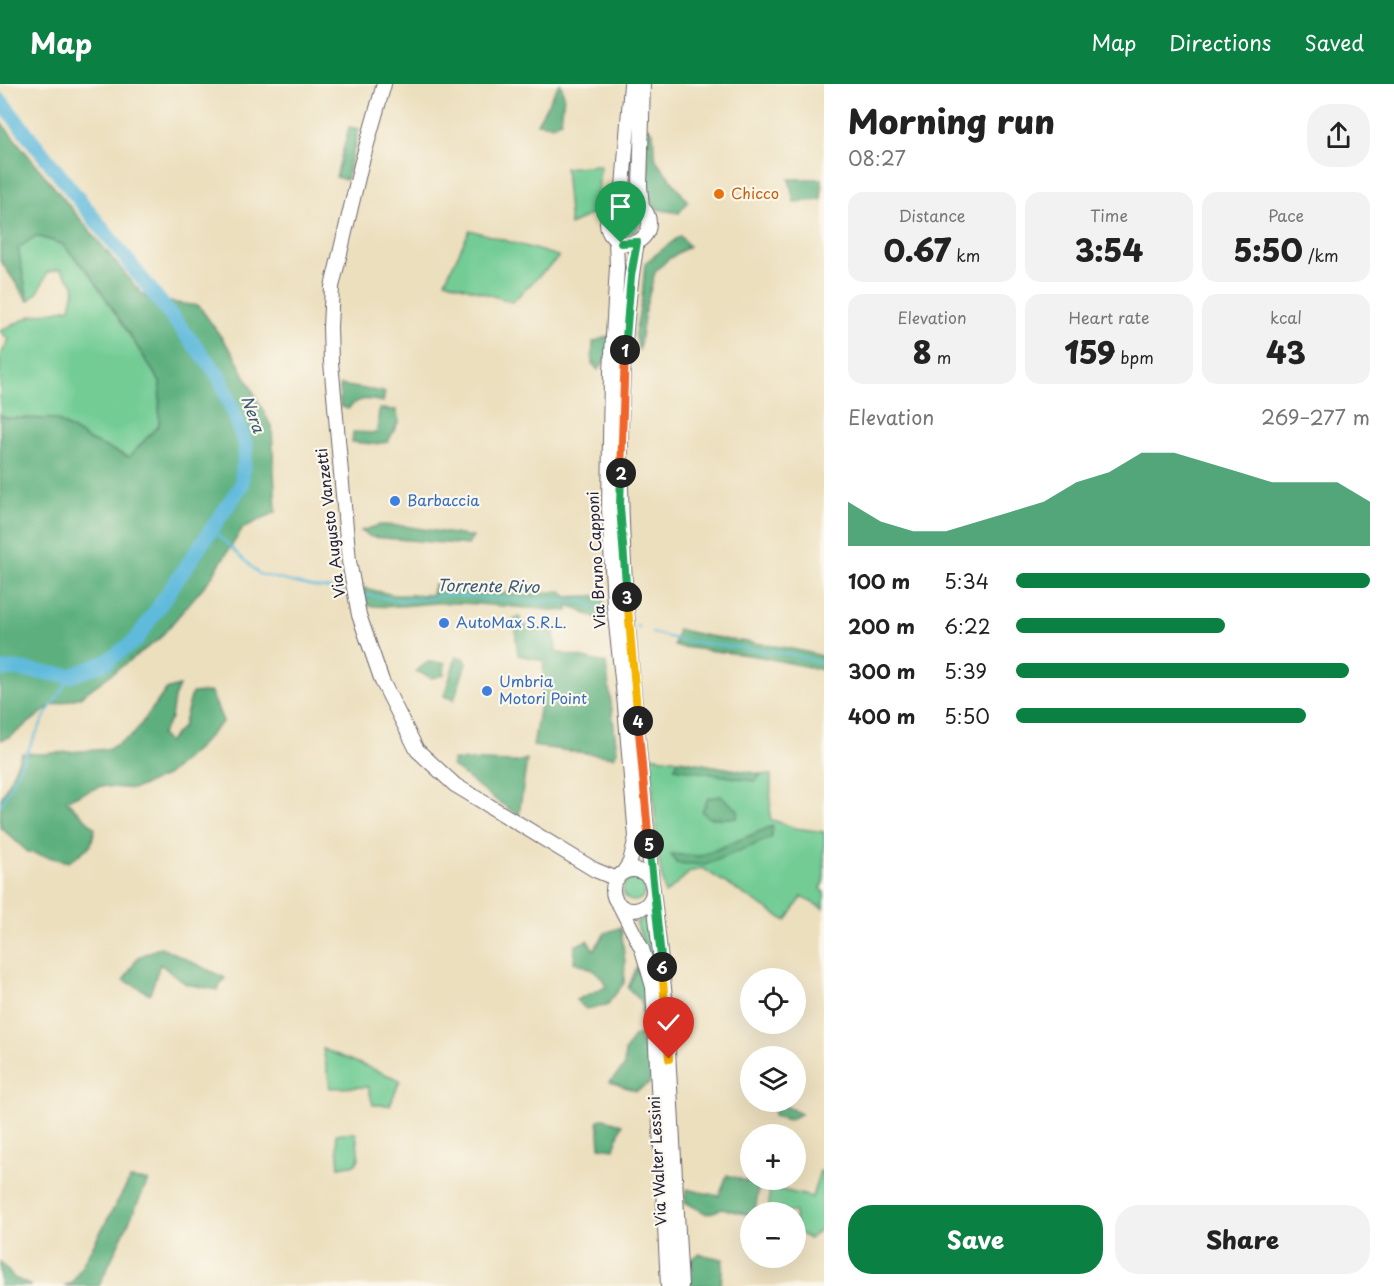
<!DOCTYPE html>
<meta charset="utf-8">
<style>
:root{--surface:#fff;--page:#f2f2f2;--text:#222;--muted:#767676;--accent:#0b8043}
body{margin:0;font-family:"Playpen Sans",sans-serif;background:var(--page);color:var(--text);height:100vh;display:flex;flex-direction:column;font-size:22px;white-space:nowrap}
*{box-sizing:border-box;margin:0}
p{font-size:20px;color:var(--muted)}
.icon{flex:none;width:33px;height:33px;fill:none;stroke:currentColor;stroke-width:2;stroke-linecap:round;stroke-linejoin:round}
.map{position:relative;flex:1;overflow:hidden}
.details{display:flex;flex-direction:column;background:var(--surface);width:570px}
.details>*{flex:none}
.tools{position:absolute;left:740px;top:884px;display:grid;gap:12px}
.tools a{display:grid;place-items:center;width:66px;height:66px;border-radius:50%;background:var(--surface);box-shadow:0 6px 24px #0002;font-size:30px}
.pin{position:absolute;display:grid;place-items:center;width:51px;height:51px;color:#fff;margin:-62px -26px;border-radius:50% 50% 50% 0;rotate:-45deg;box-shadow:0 0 6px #0007}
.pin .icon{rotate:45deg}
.km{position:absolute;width:30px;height:30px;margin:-15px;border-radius:50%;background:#222;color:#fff;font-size:16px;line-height:30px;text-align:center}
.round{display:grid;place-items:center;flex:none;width:63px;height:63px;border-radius:24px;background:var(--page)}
.overview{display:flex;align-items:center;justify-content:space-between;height:102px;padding:0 24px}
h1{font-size:33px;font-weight:800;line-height:45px}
.figures{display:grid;grid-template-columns:repeat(3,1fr);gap:9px;height:102px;padding:6px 24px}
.figures div{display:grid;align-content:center;border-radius:15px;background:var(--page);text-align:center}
.figures b{font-size:30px;font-weight:800}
.figures small{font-size:16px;font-weight:400}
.figures p{font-size:16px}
.chart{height:168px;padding:12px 24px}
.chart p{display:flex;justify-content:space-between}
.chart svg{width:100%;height:108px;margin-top:6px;fill:var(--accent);opacity:.7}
.action{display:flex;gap:12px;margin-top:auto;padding:12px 24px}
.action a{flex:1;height:69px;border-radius:24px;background:var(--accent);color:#fff;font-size:24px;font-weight:800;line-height:69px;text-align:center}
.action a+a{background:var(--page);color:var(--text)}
ul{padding:0 24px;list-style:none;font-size:20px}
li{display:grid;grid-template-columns:96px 72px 1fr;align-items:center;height:45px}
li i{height:15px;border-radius:8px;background:var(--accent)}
header{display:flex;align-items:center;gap:36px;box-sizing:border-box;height:84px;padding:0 30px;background:var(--accent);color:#fff}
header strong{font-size:28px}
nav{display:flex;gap:33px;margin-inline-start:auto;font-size:21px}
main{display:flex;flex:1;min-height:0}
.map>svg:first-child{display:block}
.green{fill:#72cc94;stroke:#4a7768;stroke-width:1.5}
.forest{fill:#5db07e;stroke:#40695c;stroke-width:1.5}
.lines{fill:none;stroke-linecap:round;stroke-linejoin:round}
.stream{stroke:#5ebadc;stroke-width:2}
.river{stroke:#5ebadc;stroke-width:15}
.secondary-casing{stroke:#696469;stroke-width:16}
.secondary{stroke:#fff;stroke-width:14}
.split-1-casing{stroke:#fff;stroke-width:12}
.split-2-casing{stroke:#fff;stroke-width:12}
.split-3-casing{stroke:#fff;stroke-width:12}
.split-4-casing{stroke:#fff;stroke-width:12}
.split-5-casing{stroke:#fff;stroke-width:12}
.split-6-casing{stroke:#fff;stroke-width:12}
.split-7-casing{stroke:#fff;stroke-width:12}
.split-1{stroke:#22a559;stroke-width:8}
.split-2{stroke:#f0652b;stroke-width:8}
.split-3{stroke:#22a559;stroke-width:8}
.split-4{stroke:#f5b400;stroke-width:8}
.split-5{stroke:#f0652b;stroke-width:8}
.split-6{stroke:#22a559;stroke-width:8}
.split-7{stroke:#f5b400;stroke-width:8}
.food-dot{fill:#e8710a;stroke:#fbf7ec;stroke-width:2}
.shop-dot{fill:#3f7fe0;stroke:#fbf7ec;stroke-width:2}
.labels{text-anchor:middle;stroke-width:4.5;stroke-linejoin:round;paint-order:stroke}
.food-label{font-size:15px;fill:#c56008;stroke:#fbf7ec;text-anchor:start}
.shop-label{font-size:15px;fill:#366cbe;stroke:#fbf7ec;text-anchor:start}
.street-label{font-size:15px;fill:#22223b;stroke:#fbf7ec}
.water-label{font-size:16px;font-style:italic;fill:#375773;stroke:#fbf7ec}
</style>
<header>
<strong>Map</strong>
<nav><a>Map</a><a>Directions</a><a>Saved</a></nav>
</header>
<main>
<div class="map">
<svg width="824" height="1202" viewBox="0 0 824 1202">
<rect width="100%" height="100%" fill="#fbf7ec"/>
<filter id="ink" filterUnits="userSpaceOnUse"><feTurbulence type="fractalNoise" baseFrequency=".0167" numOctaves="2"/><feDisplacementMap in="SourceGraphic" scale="12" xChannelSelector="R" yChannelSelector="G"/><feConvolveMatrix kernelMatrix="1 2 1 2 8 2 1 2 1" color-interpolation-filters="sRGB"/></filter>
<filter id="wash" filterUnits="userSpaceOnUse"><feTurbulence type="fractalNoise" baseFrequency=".008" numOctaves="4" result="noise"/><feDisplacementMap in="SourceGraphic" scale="24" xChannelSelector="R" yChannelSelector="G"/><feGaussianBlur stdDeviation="1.35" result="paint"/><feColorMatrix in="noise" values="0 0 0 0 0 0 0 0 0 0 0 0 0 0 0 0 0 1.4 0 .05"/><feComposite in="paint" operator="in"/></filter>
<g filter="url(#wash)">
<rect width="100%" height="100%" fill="#ecdfbe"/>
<path class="green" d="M596,81H600L597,127L570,141L565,84Z
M617 139a11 11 0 1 1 22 0a11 11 0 1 1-22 0Z
M470,146L558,172V174L512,218L445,197Z
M36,152L62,160L90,190L160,298L159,341L129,373L91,357L55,335L6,334L0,331V272L9,256L0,247L31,232L70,224L75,202L60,185L48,188L38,208L28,217L17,164Z
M650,672L679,676L675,684L756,697L761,690L771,691L770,735L795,744L824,748V799L821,804L824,809V825L802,813L786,837L702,784L690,788L665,810L659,778Z
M623 806a11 11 0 1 1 22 0a11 11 0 1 1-22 0Z
M651,832L657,887L653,888L636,838Z
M323,965L400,996L390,1021H373L368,1003L330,1004Z
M353,1048L356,1050L359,1074L356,1080L339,1083L336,1050Z
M820,1087L824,1089V1142L810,1155L795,1147V1128H769V1103L812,1113Z"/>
<path class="forest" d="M559,0H561L564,11L561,37L553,41L537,39Z
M0,37L140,208L148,215L199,222L234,271L272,344L276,428L243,444L210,495L159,555L80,613L51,622L10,653L0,656V331L6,334L55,335L91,357L129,373L159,341L160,298L90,190L62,160L36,152L18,164L28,217L0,176Z
M349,43L359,45L346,96L336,93Z
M647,43L653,49L656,76L688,118L679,129L656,125L648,112Z
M789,95H822L821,116L794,118Z
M680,152L689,162L667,176L655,188L645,226L639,267L635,250L642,215L645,179Z
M611,251L607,274L598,286L592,279L593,258Z
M340,301L385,308L383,318C368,315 359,312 348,325L340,322Z
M379,325L396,326L399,337L388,358L374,360L352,358L353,348L377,349Z
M380,441L404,442L473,453L468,461L371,453L361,447Z
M434,501L460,502L467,508L532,510L560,507L568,513L603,511L607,531L599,536L568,521V527C525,525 482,518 439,519C414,520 391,525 365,521L363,504L394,511H432Z
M519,532C526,548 539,547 554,547L556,568L606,579L617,667L614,673L533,662L541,614L544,577L518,571L514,535Z
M678,545C726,559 776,558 824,573V586L756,572L674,562Z
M456,573L464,574L466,579L454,616L444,612Z
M428,578L445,579L444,591L432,594L416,587Z
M179,602L174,614L171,634L161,651L168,658L183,642L192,609L211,608L223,637L199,663L166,692L134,705L101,702L66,716L95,744L91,761L69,778L28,768L0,743L1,715L22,669L41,670L109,665L133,651L166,606Z
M527,675L519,731L497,717L452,682V676L516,678Z
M679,676L761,690L756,697L674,684Z
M721,712L738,726L737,734H709L702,728L708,714Z
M773,742L771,754L705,781L676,779L671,770L700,772Z
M621,843L625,878L624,899L607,921L586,925L576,916L606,903C601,887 589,883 574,878L575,862L587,856L594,866L605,849Z
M161,863L225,894L217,906L186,900L160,880L150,910L124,896L138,873Z
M637,883L648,913L650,962V999L636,1007L610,998L624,983L625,967L634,952L643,949L641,917L628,904Z
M775,1017H776L801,1030L788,1036L774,1032Z
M604,1035L622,1040L614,1065L600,1063L598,1036Z
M727,1091L759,1101L755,1128H750V1131L722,1125L707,1130L685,1118L686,1105L719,1112Z
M130,1095L148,1097L99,1202H64L72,1199Z
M699,1170L723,1175L721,1202H690L689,1177Z
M0,1178L14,1194L32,1202H0Z"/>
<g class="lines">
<path class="stream" d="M212,445L259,490L312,503L343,506
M363,511L399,516H415L447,511L530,517H580L611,530
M636,542L639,543
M652,549L681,556L788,570L824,579
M0,722L46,630L71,592"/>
<path class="river" d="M0,16L219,292L246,362L241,402L136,556L106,578L71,592L14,585L0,586"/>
</g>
</g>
<g filter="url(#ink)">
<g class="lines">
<defs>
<path id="secondary" d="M384,0L361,81L332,203L330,243L331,278L349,477L359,531L382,597L417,666L455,701L595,786L617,795
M607 139a21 21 0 1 1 42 0a21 21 0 1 1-42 0Z
M617,120L623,103L631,0
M642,123L640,102L643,0
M616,157L617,183L611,287L609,425L614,522L625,622L636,753L630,778L623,789
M637,158C601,371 633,588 652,801
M613 806a20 20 0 1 1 40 0a20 20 0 1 1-40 0Z
M653,807L665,913L681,1202
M619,820L642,865L653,903L668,1202"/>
</defs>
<use href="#secondary" class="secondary-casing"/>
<use href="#secondary" class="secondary"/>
</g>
</g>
<g class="lines" filter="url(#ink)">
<defs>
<path id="split-1" d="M621,159L637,158L631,192L625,266"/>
<path id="split-2" d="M621,389L625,266"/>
<path id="split-3" d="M621,389L620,423L627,513"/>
<path id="split-4" d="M627,513L638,637"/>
<path id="split-5" d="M638,637L649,760"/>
<path id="split-6" d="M649,760L662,883"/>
<path id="split-7" d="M662,883L669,975"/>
</defs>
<use href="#split-1" class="split-1-casing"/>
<use href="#split-2" class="split-2-casing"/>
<use href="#split-3" class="split-3-casing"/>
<use href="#split-4" class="split-4-casing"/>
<use href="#split-5" class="split-5-casing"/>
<use href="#split-6" class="split-6-casing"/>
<use href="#split-7" class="split-7-casing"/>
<use href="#split-1" class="split-1"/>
<use href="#split-2" class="split-2"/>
<use href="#split-3" class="split-3"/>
<use href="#split-4" class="split-4"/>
<use href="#split-5" class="split-5"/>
<use href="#split-6" class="split-6"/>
<use href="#split-7" class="split-7"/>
</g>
<circle class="food-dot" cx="719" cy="110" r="6"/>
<g class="shop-dot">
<circle cx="395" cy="417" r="6"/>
<circle cx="444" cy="539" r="6"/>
<circle cx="487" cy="607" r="6"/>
</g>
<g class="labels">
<g class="food-label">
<text x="731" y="115">Chicco</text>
</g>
<g class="shop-label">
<text x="407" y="422">Barbaccia</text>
<text x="456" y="544">AutoMax S.R.L.</text>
<text x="499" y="603">Umbria<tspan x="499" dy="17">Motori Point</tspan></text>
</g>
<g class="street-label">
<text transform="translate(331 439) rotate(-97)" y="5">Via Augusto Vanzetti</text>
<text transform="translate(597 476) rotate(-93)" y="5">Via Bruno Capponi</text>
<text transform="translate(658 1077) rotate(-93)" y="5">Via Walter Lessini</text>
</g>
<g class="water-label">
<text transform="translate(253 330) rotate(70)" y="6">Nera</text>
<text transform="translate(488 502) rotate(1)" y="6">Torrente Rivo</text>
</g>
</g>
</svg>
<div class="tools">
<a><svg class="icon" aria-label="locate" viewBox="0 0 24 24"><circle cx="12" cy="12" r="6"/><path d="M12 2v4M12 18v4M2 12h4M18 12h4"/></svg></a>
<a><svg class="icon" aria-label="layers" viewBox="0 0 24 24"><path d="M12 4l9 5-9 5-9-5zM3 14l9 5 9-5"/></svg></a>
<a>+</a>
<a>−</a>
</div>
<div class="pin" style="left:621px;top:159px;background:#1e9e55"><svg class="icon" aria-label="arrive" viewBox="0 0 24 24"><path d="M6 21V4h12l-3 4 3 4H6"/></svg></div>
<div class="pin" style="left:669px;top:975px;background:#d93025"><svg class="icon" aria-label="check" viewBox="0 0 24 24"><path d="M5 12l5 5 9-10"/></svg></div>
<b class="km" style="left:625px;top:266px">1</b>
<b class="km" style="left:621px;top:389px">2</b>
<b class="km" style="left:627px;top:513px">3</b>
<b class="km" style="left:638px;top:637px">4</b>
<b class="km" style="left:649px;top:760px">5</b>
<b class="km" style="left:662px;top:883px">6</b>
</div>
<section class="details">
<div class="overview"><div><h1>Morning run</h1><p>08:27</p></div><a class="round"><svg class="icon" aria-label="share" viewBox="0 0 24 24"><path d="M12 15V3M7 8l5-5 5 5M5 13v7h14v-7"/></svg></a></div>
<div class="figures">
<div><p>Distance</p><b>0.67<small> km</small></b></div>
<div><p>Time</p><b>3:54</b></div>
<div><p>Pace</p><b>5:50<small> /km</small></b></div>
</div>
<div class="figures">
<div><p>Elevation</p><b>8<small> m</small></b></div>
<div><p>Heart rate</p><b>159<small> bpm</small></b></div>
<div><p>kcal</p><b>43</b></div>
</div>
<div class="chart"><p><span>Elevation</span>269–277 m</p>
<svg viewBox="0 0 160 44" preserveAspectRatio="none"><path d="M0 44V26L10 34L20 38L30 38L40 34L50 30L60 26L70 18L80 14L90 6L100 6L110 10L120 14L130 18L140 18L150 18L160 26V44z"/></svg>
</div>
<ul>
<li><b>100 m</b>5:34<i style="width:100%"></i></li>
<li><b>200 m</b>6:22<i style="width:59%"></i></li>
<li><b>300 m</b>5:39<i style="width:94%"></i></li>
<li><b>400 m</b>5:50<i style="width:82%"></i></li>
</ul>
<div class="action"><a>Save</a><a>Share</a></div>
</section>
</main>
